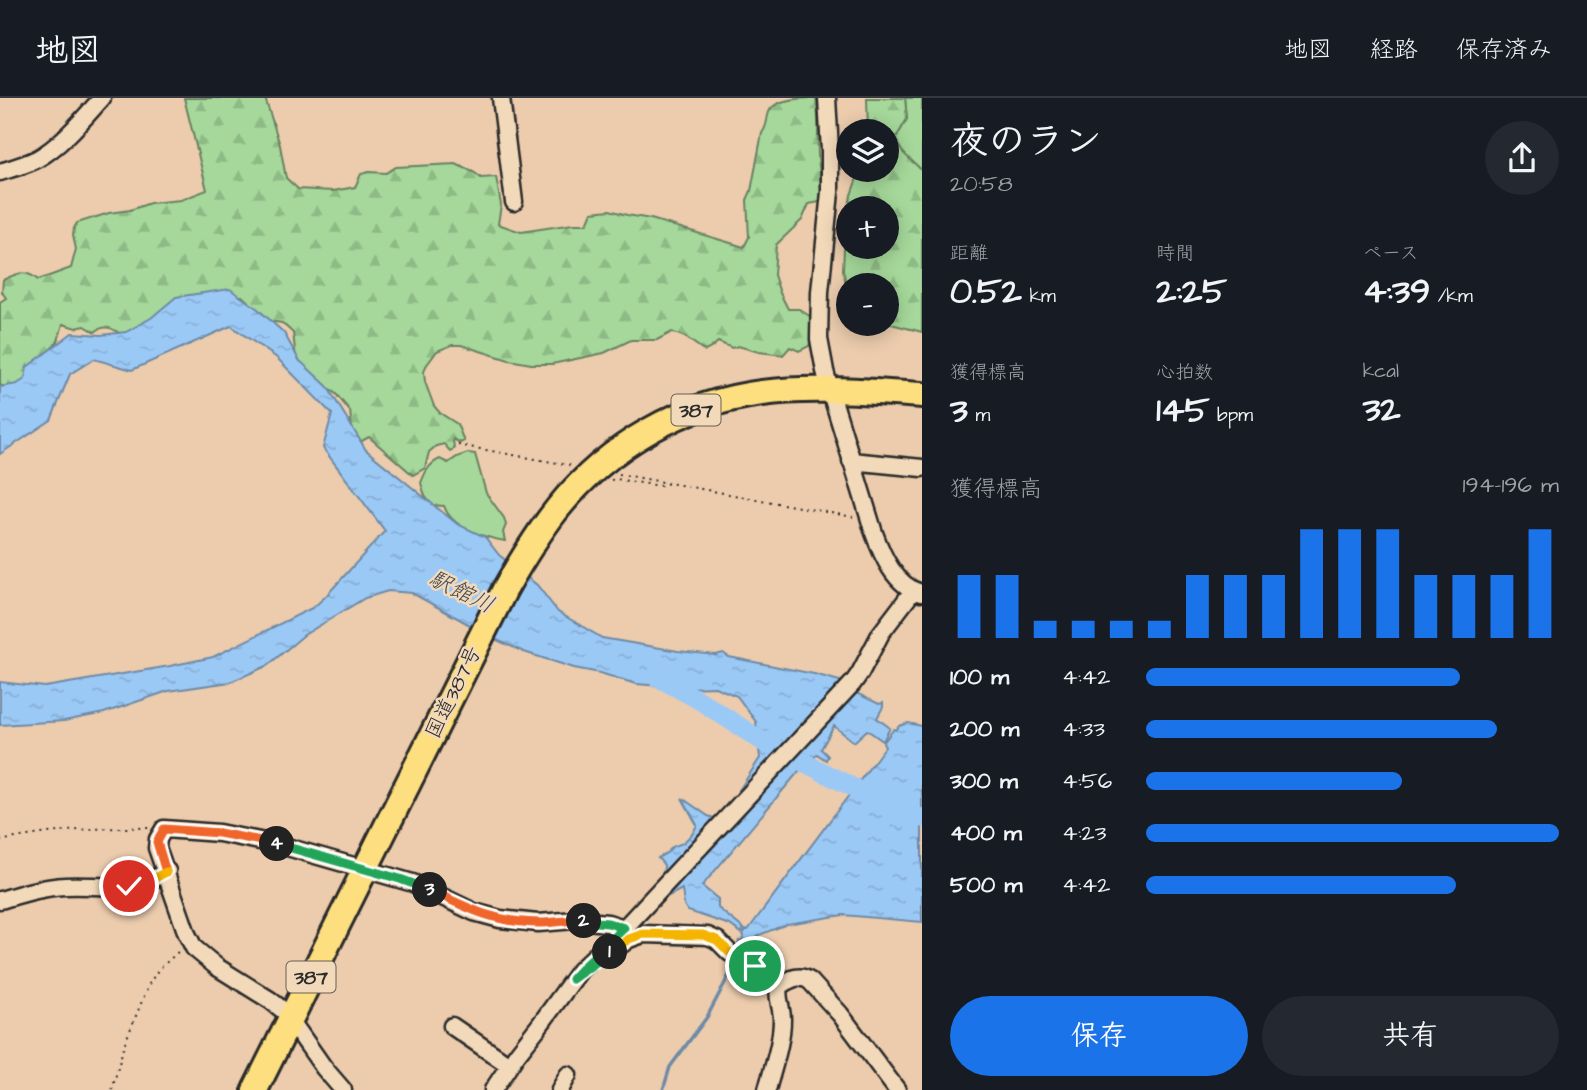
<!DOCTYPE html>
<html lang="ja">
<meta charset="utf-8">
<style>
:root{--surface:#171b24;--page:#242831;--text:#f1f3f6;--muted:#9ea1a6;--line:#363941;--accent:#1a73e8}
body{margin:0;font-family:"Architects Daughter","Klee One",sans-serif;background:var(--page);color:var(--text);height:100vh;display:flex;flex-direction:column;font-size:26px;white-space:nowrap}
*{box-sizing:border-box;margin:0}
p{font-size:23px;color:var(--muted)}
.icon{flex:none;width:38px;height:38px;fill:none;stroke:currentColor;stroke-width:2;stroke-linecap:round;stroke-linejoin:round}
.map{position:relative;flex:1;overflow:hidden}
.panel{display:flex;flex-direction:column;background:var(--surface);width:665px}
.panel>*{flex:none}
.fabs{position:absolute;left:836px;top:21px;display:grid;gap:14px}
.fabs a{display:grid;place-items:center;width:63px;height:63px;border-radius:50%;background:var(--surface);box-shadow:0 4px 18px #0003;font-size:35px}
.pin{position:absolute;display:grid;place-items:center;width:60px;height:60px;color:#fff;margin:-30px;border:4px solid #fff;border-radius:50%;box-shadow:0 2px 7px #0007}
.km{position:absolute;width:35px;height:35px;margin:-18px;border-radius:50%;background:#222;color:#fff;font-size:19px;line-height:35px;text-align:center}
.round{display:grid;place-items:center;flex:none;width:74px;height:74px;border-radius:37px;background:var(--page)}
.overview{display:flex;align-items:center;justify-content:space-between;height:119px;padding:0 28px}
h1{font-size:38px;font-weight:800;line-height:52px}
.stats{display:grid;grid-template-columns:repeat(3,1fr);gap:10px;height:119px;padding:7px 28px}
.stats div{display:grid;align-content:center}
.stats b{font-size:35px;font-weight:800}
.stats small{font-size:19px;font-weight:400}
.stats p{font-size:19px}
.chart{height:196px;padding:14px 28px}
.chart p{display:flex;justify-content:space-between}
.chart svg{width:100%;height:126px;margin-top:7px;stroke:var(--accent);stroke-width:6}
.button{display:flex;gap:14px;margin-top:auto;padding:14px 28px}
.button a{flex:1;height:80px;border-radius:42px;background:var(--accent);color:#fff;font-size:28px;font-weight:800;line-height:80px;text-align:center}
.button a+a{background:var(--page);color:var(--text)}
ul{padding:0 28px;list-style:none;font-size:23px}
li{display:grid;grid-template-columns:112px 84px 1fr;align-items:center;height:52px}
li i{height:18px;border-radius:9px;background:var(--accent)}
header{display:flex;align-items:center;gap:42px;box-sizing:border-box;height:98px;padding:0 35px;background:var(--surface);border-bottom:2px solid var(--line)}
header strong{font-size:33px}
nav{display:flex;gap:38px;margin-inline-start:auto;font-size:24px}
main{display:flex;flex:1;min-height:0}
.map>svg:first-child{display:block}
.grass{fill:#a5d89a;stroke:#688262;stroke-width:2}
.forest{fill:url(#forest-firs);stroke:#688262;stroke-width:2;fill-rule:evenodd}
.water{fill:url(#water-ripples);stroke:#6e8aa5;stroke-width:2}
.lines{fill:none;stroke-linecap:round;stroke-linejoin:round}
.stream{stroke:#6e8aa5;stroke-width:3.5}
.river{stroke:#9bc9f6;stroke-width:19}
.minor-casing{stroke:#2b2b2b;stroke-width:21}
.highway-casing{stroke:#2b2b2b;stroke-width:30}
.path{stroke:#2b2b2b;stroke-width:2;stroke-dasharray:2 5;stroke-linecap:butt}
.minor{stroke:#f2d9ba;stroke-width:16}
.highway{stroke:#fddf80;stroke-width:24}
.split-1-casing{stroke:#fff;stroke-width:14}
.split-2-casing{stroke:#fff;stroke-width:14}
.split-3-casing{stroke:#fff;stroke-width:14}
.split-4-casing{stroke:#fff;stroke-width:14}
.split-5-casing{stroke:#fff;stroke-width:14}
.split-6-casing{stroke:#fff;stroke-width:14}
.split-1{stroke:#f5b400;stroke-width:9}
.split-2{stroke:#22a559;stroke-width:9}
.split-3{stroke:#f0652b;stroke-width:9}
.split-4{stroke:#22a559;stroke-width:9}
.split-5{stroke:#f0652b;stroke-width:9}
.split-6{stroke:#f5b400;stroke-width:9}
.labels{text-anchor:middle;stroke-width:5;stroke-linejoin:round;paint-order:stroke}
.shield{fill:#f2d9ba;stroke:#675f56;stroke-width:2}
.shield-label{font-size:19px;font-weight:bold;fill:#2b2b2b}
.street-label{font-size:21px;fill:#2b2b2b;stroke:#f2d9ba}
.water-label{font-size:23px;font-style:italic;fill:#414b54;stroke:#f2d9ba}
</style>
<header>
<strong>地図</strong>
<nav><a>地図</a><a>経路</a><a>保存済み</a></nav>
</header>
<main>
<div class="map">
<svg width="922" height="992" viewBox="0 0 922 992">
<defs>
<pattern id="forest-firs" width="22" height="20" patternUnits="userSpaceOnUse" patternTransform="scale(1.75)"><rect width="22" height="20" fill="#a5d89a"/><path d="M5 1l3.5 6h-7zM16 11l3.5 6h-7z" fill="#8eba85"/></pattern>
<pattern id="water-ripples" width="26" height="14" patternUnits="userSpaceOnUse" patternTransform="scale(1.75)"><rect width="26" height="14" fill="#9bc9f6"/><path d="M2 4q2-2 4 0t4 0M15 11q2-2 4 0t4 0" fill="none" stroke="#86add3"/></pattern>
</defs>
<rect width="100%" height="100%" fill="#ecccad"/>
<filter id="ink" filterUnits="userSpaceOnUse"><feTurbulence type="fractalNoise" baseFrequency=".0143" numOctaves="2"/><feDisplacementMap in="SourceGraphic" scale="14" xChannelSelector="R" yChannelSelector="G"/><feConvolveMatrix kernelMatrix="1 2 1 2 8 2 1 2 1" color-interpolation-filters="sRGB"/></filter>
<g filter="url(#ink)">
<path class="grass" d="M905,0H922V73C911,60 900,58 896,40L907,21Z
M468,355L475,356L486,395L504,420L506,427L503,434L505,443C483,439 452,431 444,408L432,407L425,398L421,385C425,374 429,366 440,361L448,365L457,359Z"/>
<path class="forest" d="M184,0H265L280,47L286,80L298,91L333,93L355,89L361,76L369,74L386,75L396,69L456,66C467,72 472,71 481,80L496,79L501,107L498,126L521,134L573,126H587L592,114L610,112L627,117L651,121L744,149L749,139L747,102L751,93L762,35C768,27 766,22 769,14C775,0 804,0 816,0C820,19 817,38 818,58C819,74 823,88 820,104L809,106L802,122L776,147L774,177L780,195L788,211H799L811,219L812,236L809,248L799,253L790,249L783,257L759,254L738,248L732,250L718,244L711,250L705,253L685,239L672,234L657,242H631L604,255L552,266H531L509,262L461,247H452L437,253L426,268L424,274L425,284L434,308L440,315L457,326L464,343L460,345L453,341L454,351L450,353L444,346L436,348L429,354L425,370L413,377L369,339L358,345L352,331L350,313L336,296L323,286L315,277L303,268L296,260L293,235L282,225L269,223L242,198L220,197L122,237C113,230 105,226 95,234L85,228L76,230L63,226L58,243L43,260L33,283L10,292L0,287V204L6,200L2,194L3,182C17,175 26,171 38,182L71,170L76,151L73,138L74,130L77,125L109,115L130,112L150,105L181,102L207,92Z
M867,0H905L907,21L896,40C900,57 911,60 922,73V234L887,225V187H849V211L844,208L848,195L843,172L845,131L851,97L860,72H887V33H868ZM887,110V149H849V110Z"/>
<path class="water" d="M230,191L258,211L284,235L299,262L327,288L366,352L457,426L485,439L499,457L537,487L558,514L602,540L678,553L716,557L723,555L729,559L814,576L851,586L856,595L879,606L883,605V609L877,620L890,630L883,643L867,632L854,644L834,628L821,651L828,658L826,662L817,656L813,661L810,660L702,788L718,801V810L744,831L741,835L730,827L688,813L684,807L682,791L661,802L664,767L658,760L668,754L672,749L683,745L693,735L697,727L682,700L708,718L714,720L732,703L760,660L756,624L737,598L715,589L686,590L636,586L600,575L574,570L524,554L499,543L412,495L388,493L365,500L304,537L267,568L230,584L168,593L104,615L64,623L0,627V584L45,589L170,568L213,559L314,509L326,498L385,433L323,350L332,316L277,260L231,228L132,272L94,261L70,276L51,322L0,356V289L17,286L25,281L27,269L72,235L101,237L126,234L151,220L176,199Z
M908,625L922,628V824L843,817L787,826L759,837L742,856L737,850L739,843L741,844L744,838L743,836L746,832H748L885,649L883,645L894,631L896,632L899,628Z"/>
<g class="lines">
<path class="stream" d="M663,992L670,969L707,919L737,862"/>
<path class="river" d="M655,578L699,602L765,645L904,715L922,720"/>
<defs>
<path id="minor" d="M501,0L514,104
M827,0L830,53V94L820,194L819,241L825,273L831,295L874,435C882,457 895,488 921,495
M0,74C13,70 25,67 37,61C61,48 84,20 102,0
M851,363L922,370
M0,802C21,796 43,789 65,788C99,786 137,796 167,773
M611,854L629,841L643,836L708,838L717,842L730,855L755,868L779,888
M779,888C789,882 799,875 810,883L840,916L897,992
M452,928L509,967
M343,992L324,970L284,913L270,902L217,869L194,850L187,836L157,750L158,741L164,731L219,735L280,747L413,785L474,814L500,821L538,825L575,822L608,825L624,830
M493,992L517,956L539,928L580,872L630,824L853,585L860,575L881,535L913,493
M560,992L568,977
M767,992C773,969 782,945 782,921C782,909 776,899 779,888"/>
<path id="highway" d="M255,992L505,491C521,463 538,435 558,410C608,348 682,305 762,295C815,288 869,294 922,297"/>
</defs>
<use href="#minor" class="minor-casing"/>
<use href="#highway" class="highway-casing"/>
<path class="path" d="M458,347L574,368
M619,376L668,385
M611,382L616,381L660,388L669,385L853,419
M0,743C48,733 100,729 149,730
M112,992L124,947L149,886L158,872L179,853"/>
<use href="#minor" class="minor"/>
<use href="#highway" class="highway"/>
</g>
</g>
<g class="lines" filter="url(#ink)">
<defs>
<path id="split-1" d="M610,854L629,841L643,836L703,837L717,842L730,855L755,868"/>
<path id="split-2" d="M584,823L608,825L624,830L585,867L572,881L610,854"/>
<path id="split-3" d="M430,792C469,811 496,825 540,825C555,825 569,821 584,823"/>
<path id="split-4" d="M277,746L400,781L430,792"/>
<path id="split-5" d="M166,774L157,744L164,731L219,735L277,746"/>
<path id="split-6" d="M129,788L153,781L166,774"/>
</defs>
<use href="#split-1" class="split-1-casing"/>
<use href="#split-2" class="split-2-casing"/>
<use href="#split-3" class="split-3-casing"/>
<use href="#split-4" class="split-4-casing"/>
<use href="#split-5" class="split-5-casing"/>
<use href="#split-6" class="split-6-casing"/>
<use href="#split-1" class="split-1"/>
<use href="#split-2" class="split-2"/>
<use href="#split-3" class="split-3"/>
<use href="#split-4" class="split-4"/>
<use href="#split-5" class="split-5"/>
<use href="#split-6" class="split-6"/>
</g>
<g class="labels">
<g class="shield">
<rect x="671.5" y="296.5" width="49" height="31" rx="5"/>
<rect x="286.5" y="863.5" width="49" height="31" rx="5"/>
</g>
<g class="shield-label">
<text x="696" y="319">387</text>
<text x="311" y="886">387</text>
</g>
<g class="street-label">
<text transform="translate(453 594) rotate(-64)" y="7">国道387号</text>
</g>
<g class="water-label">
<text transform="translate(462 493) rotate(26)" y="8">駅館川</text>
</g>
</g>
</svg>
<div class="fabs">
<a><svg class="icon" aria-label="layers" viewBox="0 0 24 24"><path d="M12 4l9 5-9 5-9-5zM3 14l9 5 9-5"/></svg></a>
<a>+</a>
<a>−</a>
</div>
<div class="pin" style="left:755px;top:868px;background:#1e9e55"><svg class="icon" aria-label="arrive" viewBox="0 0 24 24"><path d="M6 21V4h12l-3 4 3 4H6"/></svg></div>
<div class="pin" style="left:129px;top:788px;background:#d93025"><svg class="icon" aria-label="check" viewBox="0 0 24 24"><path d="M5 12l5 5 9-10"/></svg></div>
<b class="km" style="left:610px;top:854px">1</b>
<b class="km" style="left:584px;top:823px">2</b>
<b class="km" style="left:430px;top:792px">3</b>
<b class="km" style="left:277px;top:746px">4</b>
</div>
<section class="panel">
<div class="overview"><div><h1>夜のラン</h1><p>20:58</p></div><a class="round"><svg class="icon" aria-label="share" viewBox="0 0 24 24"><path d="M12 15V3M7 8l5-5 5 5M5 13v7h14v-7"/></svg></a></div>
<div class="stats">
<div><p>距離</p><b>0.52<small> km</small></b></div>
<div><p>時間</p><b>2:25</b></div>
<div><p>ペース</p><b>4:39<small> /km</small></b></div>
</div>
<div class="stats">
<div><p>獲得標高</p><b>3<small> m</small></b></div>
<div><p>心拍数</p><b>145<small> bpm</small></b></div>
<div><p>kcal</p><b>32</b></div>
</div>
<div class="chart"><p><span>獲得標高</span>194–196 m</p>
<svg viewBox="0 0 160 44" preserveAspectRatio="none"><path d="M5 44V22M15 44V22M25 44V38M35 44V38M45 44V38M55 44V38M65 44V22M75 44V22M85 44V22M95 44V6M105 44V6M115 44V6M125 44V22M135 44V22M145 44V22M155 44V6"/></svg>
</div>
<ul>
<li><b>100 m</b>4:42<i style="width:76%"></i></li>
<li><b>200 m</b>4:33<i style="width:85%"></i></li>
<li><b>300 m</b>4:56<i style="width:62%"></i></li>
<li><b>400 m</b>4:23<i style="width:100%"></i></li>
<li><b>500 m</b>4:42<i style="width:75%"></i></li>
</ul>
<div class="button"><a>保存</a><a>共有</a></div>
</section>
</main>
